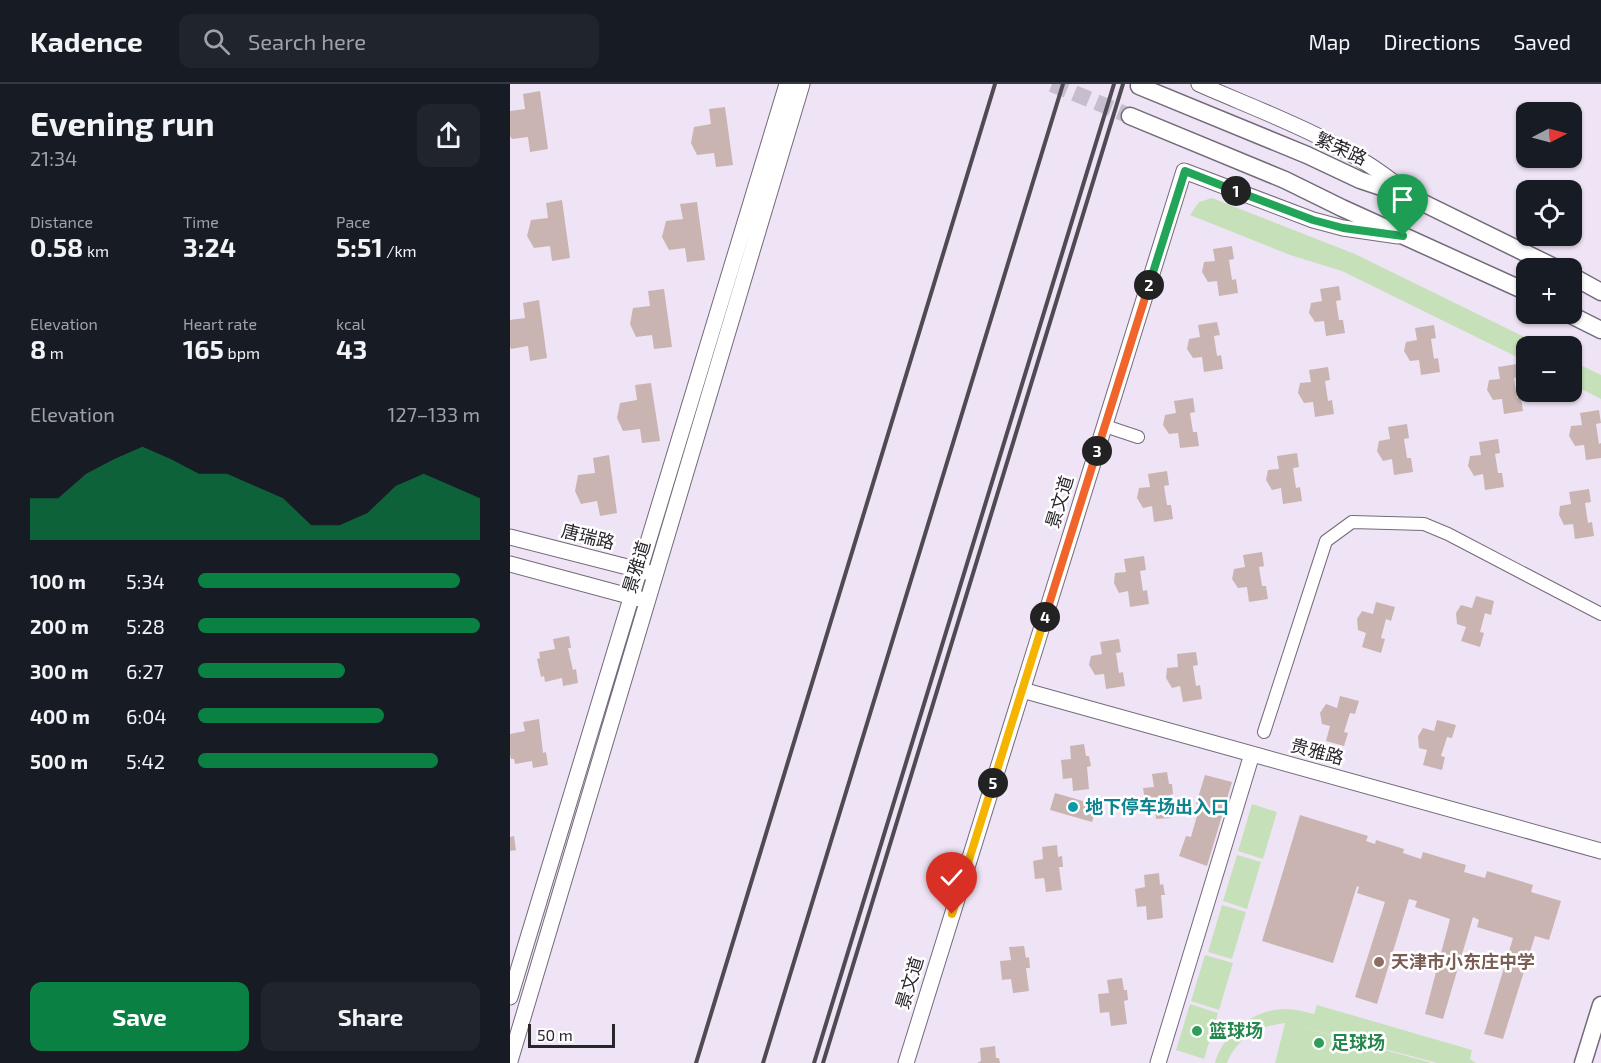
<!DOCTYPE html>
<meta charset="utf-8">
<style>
:root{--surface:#171b24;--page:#20242c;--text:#f1f3f6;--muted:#9ea1a6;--line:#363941;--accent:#0b8043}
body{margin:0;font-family:"Exo 2","Noto Sans SC",sans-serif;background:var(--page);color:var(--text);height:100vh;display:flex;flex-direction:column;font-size:22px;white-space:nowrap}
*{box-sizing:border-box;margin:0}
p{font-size:20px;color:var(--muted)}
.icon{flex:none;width:33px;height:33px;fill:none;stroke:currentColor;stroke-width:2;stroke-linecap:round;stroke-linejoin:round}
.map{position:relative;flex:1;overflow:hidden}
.side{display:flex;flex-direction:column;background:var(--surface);width:510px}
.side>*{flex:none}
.needle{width:39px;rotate:84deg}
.buttons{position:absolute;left:1006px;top:18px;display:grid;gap:12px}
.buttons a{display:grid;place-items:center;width:66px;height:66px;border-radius:12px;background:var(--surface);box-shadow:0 2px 4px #0004;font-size:30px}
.scale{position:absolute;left:18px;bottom:15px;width:87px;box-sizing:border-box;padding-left:6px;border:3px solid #29252b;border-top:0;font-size:16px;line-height:21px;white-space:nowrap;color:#29252b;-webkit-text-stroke:4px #fff;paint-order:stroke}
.pin{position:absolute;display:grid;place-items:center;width:51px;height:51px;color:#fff;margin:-62px -26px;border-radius:50% 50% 50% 0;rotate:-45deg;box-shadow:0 0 6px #0007}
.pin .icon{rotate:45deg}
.km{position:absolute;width:30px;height:30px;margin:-15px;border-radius:50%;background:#222;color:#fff;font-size:16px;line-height:30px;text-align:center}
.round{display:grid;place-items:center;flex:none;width:63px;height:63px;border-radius:12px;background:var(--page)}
.overview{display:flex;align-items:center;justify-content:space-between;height:102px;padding:0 30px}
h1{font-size:33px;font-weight:700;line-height:45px}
.stats{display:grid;grid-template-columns:repeat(3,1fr);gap:9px;height:102px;padding:6px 30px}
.stats div{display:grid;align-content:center}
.stats b{font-size:26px;font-weight:700}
.stats small{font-size:16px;font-weight:400}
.stats p{font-size:16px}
.chart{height:168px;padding:12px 30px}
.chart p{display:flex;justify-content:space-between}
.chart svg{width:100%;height:108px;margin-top:6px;fill:var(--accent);opacity:.7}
.action{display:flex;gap:12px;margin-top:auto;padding:12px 30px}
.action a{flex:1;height:69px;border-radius:12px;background:var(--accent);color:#fff;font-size:24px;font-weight:700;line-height:69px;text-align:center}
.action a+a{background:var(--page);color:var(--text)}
ul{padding:0 30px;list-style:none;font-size:20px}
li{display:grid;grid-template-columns:96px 72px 1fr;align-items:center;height:45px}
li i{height:15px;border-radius:8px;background:var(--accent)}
header{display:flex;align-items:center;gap:36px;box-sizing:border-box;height:84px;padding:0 30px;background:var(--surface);border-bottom:2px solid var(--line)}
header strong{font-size:28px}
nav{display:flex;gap:33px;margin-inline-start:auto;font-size:21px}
.search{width:420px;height:54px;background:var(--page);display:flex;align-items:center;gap:15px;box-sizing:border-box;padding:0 21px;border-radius:12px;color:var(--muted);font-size:22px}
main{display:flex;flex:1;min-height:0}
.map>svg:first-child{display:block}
.green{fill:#c6e1ba}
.building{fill:#c9b4b2}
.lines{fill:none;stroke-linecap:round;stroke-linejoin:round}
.secondary-tunnel{stroke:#c7becd;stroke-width:16;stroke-dasharray:16 8;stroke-linecap:butt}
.minor-casing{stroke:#746a79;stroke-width:14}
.tertiary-casing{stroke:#746a79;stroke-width:17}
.secondary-casing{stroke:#746a79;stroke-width:19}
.minor{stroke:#fff;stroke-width:12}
.tertiary{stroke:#fff;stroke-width:15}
.secondary{stroke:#fff;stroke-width:16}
.rail{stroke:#504b53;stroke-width:4}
.split-1-casing{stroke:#fff;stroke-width:12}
.split-2-casing{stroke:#fff;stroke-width:12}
.split-3-casing{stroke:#fff;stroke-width:12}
.split-4-casing{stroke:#fff;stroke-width:12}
.split-5-casing{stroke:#fff;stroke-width:12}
.split-6-casing{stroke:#fff;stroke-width:12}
.split-1{stroke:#22a559;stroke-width:8}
.split-2{stroke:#22a559;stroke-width:8}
.split-3{stroke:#f0652b;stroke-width:8}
.split-4{stroke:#f0652b;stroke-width:8}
.split-5{stroke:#f5b400;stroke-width:8}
.split-6{stroke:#f5b400;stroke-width:8}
.culture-dot{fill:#0f9aa8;stroke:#fff;stroke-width:2}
.education-dot{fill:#8d6e63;stroke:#fff;stroke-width:2}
.leisure-dot{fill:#2e9e5b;stroke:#fff;stroke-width:2}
.labels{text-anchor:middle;stroke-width:5;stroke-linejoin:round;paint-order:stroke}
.street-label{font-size:18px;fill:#29252b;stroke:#fff}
.culture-label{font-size:18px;font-weight:bold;fill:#0d838f;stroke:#fff;text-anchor:start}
.education-label{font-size:18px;font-weight:bold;fill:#785e54;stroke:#fff;text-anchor:start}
.leisure-label{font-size:18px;font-weight:bold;fill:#27864d;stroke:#fff;text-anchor:start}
</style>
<header>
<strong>Kadence</strong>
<div class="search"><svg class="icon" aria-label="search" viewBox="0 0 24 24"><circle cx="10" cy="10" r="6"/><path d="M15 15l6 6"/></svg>Search here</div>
<nav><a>Map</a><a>Directions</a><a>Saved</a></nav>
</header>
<main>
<section class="side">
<div class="overview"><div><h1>Evening run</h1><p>21:34</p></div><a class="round"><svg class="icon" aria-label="share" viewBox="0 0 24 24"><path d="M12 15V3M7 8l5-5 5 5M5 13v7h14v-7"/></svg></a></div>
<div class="stats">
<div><p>Distance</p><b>0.58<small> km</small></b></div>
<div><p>Time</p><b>3:24</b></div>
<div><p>Pace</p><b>5:51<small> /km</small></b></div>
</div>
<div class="stats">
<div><p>Elevation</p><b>8<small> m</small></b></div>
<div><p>Heart rate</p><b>165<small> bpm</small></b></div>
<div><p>kcal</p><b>43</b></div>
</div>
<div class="chart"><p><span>Elevation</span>127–133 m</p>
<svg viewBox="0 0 160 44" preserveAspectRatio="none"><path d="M0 44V27L10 27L20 17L30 11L40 6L50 11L60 17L70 17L80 22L90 27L100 38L110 38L120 33L130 22L140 17L150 22L160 27V44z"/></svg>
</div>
<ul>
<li><b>100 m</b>5:34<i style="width:93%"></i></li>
<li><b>200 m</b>5:28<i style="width:100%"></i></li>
<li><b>300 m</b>6:27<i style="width:52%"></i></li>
<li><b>400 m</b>6:04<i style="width:66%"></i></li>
<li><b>500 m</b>5:42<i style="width:85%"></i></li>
</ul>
<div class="action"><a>Save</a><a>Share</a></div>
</section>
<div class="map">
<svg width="1091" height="979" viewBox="0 0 1091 979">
<rect width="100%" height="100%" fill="#efe4f5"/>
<path class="green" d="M702,114L845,170L1033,262H1017V278L832,187L780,171L680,131L689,118Z
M1062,277L1091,291V315L1062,300Z
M742,720L767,728L753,775L728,767Z
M727,771L751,778L737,825L713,817Z
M712,821L736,828L722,875L698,868Z
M695,871L723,879L709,926L681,917Z
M680,920L708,929L694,975L666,966Z
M807,921L962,966L960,975L966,979H927L781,940L922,979H765L775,939C749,942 727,954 717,979H705C713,949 744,925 776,925C785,925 795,928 804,930Z"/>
<path class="building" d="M30,7L38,65L20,68L18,53L2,55L0,52V27L15,25L13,10Z
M215,23L223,81L206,83L204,69L187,71L181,59L184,43L201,40L199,25Z
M52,116L60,174L42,177L40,162L24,164L17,152L21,136L38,134L36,119Z
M187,118L195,176L177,178L175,164L159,166L152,153L156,137L173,135L170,120Z
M722,162L724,175L719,176L722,196L726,195L728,209L709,212L707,197L698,198L692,188L694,178L705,177L703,165Z
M829,202L831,216L826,217L829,236H833L835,249L816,252L814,237L805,238L799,229L801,219L812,217L810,205Z
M154,205L162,263L144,265L142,251L126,253L120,240L123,224L140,222L138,207Z
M29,216L37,274L20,277L18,262L1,265L0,262V236L15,234L13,219Z
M707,238L710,251L704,252L707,272L711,271L713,285L694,288L692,273L683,274L677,265L679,255L690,253L688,241Z
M924,241L926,254L921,255L924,275L928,274L930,288L911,291L909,276L900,277L894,267L896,258L907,256L905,244Z
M1007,280L1009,293L1004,294L1007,314L1011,313L1013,327L994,330L992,315L983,316L977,306L979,296L990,295L988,283Z
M818,283L820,296L815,297L818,317L822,316L824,330L805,333L803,318L794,319L788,309L790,299L801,298L799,286Z
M141,299L150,357L132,359L130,345L113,347L107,334L110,319L127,316L125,301Z
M683,314L685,328L680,329L683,348H687L689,362L670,364L668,349L659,350L653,341L655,331L666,329L664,317Z
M1089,326L1091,339L1086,340L1089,360L1091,359V374L1076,376L1074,361L1065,362L1059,352L1061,342L1072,341L1070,329Z
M897,340L899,354L894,355L897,374H901L903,388L884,391L882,375L873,377L867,367L869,357L880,355L878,343Z
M988,355L990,369L985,370L988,389H992L994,403L975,406L973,390L964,392L958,382L960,372L971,371L969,358Z
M787,369L789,383L783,384L786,404L790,403L792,417L773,420L771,404L762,406L756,396L758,386L769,385L767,372Z
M99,371L107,429L90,432L87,417L71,420L65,407L68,391L85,389L83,374Z
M657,387L659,401L654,402L657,421H661L663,435L644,438L642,422L633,424L627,414L629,404L640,403L638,390Z
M1079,405L1081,418L1075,419L1078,439L1082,438L1084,452L1065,455L1063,440L1054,441L1049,431L1050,422L1061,420L1059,408Z
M752,468L754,482L749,483L752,502H756L758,515L739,518L737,503L728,504L722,495L724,485L735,483L733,471Z
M634,472L636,486L630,487L633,507L637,506L639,520L620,523L618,507L609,509L604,499L605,489L616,488L614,475Z
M966,512L984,517L981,531L975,529L970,548L974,549L970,563L951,557L956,543L947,540L946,529L951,521L962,524Z
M866,518L885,523L881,537L876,535L871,554L875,555L871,569L852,563L856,549L848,546L847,535L852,527L863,530Z
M59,552L61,564H58L63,586L66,585L68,599L53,602L52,594L35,598L34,592L31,593L27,575L30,574L29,568L45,565L43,555Z
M609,555L611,568L606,569L609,589L613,588L615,602L596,605L594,590L585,591L579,581L581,572L592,570L590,558Z
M686,568L688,581L683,582L686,602L690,601L692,615L673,618L670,602L662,604L656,594L657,584L668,583L667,570Z
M830,612L849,617L845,630L840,629L834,648L838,649L834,662L816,657L820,642L812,640L810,629L816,620L827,624Z
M29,635L33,669L36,668L38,681L23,684L22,677L5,680L4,675H1L0,671V650L15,647L13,638Z
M927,636L946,641L942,654L937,653L931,672L935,673L932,686L913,681L917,666L909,664L908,652L913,644L924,647Z
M574,660L576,672H579L581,682L577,683L579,705L563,707L562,694L553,695L551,676L561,675L560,662Z
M657,688L659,700H662L663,710L660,711L662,734L646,735L645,722L636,723L633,704L644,703L642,690Z
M695,691L722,698L697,782L669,772L676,752L681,753L690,721L686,720Z
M545,709L587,721L582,738L540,726Z
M790,731L858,752L856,757L865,760L866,756L894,765L893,769L911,775L913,768L956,781L954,788L975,794L977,787L1023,801L1021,808L1051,817L1039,856L1025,852L993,955L974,950L1003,854L967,843L969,836L963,833L933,935L915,930L940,835L905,823L907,817L899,815L867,920L845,913L875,818L847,809L849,803L847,802L823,879L752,857Z
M4,752L6,766L0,767V753Z
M547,761L548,773L552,772L553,783H549L552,806L536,808L534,794L525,795L523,777L533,775L532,763Z
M649,789L650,801L653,800L655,811H651L653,834L637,836L636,822L627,823L625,805L635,803L634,791Z
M514,862L516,874L519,873L520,884H516L519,907L503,909L501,895L492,896L490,877L501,876L499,863Z
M612,894L614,906H617L618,916L614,917L617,940L601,942L599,928L590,929L588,910L599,909L597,896Z
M485,962L486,974H489L490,979H467L471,977L470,964Z"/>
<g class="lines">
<path class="secondary-tunnel" d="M542,0L620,32"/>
<defs>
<path id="minor" d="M595,342L628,353
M754,648L816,457L842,438L914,440L938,450L1091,530"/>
<path id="tertiary" d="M689,0C762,32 839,58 899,111
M0,453L137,488
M0,480L130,515
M512,606L1091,767
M0,913L277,0
M0,977L292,0
M396,979L674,87L803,136L833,144L888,152
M648,979L742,670"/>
<path id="secondary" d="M629,2L797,71L850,96L901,113L1046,184
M620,32L775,96L832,124L1017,208
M1062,192L1091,208
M1059,230L1091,246
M1073,979L1091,921"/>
</defs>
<use href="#minor" class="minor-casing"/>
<use href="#tertiary" class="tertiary-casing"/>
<use href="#secondary" class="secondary-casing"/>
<use href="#minor" class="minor"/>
<use href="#tertiary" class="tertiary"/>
<use href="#secondary" class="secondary"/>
<path class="rail" d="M186,979L485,0
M253,979L553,0
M304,979L604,0
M313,979L613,0"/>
</g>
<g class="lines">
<defs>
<path id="split-1" d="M726,107L803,136L833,144L893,152"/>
<path id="split-2" d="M639,201L675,87L726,107"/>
<path id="split-3" d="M587,367L639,201"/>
<path id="split-4" d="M535,533L587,367"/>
<path id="split-5" d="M483,699L535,533"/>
<path id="split-6" d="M442,830L483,699"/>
</defs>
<use href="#split-1" class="split-1-casing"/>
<use href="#split-2" class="split-2-casing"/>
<use href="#split-3" class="split-3-casing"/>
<use href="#split-4" class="split-4-casing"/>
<use href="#split-5" class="split-5-casing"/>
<use href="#split-6" class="split-6-casing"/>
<use href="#split-1" class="split-1"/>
<use href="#split-2" class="split-2"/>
<use href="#split-3" class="split-3"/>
<use href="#split-4" class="split-4"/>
<use href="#split-5" class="split-5"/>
<use href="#split-6" class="split-6"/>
</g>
<circle class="culture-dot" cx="563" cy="723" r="6"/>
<circle class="education-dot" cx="869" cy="878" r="6"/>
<g class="leisure-dot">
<circle cx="687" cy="947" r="6"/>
<circle cx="809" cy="959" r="6"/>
</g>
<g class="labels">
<g class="street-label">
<text transform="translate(831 65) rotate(24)" y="6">繁荣路</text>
<text transform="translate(550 418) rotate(-73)" y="6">景文道</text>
<text transform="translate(78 453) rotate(14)" y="6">唐瑞路</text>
<text transform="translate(127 483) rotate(-73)" y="6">景雅道</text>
<text transform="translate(807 668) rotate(15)" y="6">贵雅路</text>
<text transform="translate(400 899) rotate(-73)" y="6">景文道</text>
</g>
<g class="culture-label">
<text x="575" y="729">地下停车场出入口</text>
</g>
<g class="education-label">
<text x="881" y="884">天津市小东庄中学</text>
</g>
<g class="leisure-label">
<text x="699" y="953">篮球场</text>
<text x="821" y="965">足球场</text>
</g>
</g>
</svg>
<div class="buttons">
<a><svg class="needle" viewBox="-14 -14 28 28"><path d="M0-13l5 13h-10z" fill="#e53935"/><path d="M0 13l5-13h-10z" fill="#9ea1a6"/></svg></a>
<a><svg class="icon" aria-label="locate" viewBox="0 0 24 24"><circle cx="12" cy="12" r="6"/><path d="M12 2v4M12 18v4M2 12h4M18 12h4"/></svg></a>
<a>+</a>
<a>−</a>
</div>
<div class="scale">50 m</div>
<div class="pin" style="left:893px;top:152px;background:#1e9e55"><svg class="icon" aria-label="arrive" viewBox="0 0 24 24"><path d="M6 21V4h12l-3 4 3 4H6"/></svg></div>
<div class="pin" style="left:442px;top:830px;background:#d93025"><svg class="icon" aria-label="check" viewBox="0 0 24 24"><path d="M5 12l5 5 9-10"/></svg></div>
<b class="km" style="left:726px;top:107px">1</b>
<b class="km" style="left:639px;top:201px">2</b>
<b class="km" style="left:587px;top:367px">3</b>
<b class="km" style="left:535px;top:533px">4</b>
<b class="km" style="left:483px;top:699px">5</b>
</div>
</main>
